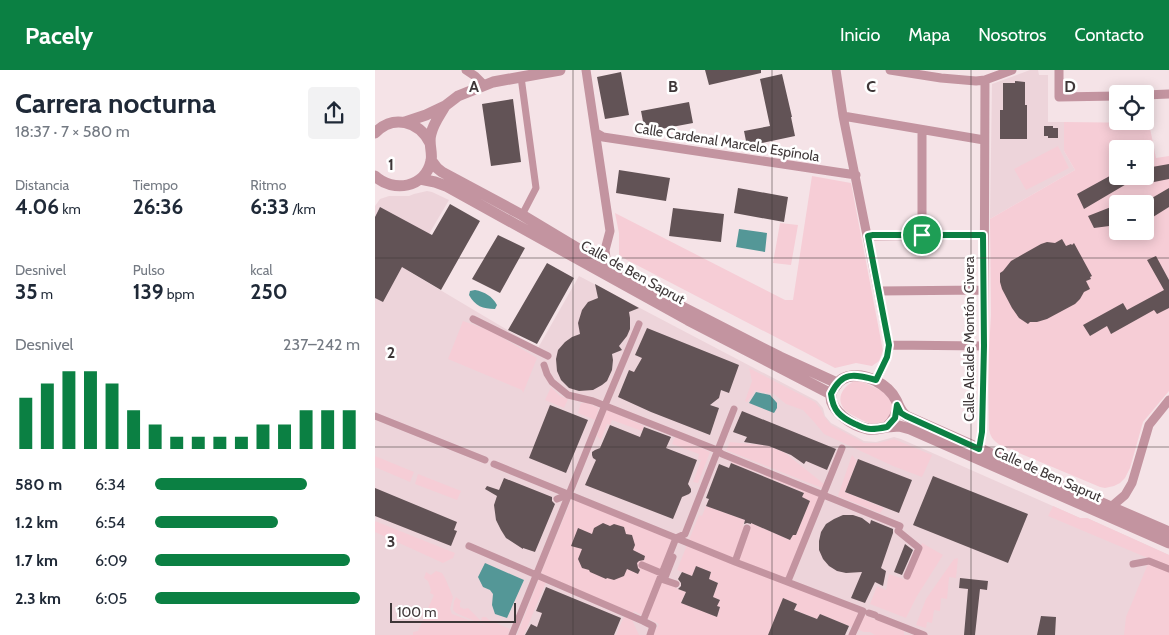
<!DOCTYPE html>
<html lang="es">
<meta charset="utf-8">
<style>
:root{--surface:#fff;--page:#f2f2f3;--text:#1f2937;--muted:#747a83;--accent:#0b8043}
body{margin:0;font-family:Cabin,sans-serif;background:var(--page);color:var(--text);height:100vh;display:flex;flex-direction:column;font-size:19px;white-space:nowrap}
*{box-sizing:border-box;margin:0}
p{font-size:16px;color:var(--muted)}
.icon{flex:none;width:28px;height:28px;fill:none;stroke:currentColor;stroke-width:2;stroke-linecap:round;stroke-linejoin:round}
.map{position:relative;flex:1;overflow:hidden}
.drawer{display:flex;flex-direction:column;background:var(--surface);width:375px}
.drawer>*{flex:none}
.controls{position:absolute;left:734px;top:15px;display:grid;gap:10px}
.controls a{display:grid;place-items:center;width:45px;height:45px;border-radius:5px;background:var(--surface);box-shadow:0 2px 12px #0003;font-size:25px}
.scale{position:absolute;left:15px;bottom:12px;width:126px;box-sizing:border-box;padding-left:5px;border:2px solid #3e3738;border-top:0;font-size:14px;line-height:18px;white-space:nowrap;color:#3e3738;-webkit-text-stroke:4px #fff;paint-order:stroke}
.pin{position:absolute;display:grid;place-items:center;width:42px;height:42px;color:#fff;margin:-21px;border:2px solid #fff;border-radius:50%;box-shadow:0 1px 5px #0007}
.round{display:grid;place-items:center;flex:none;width:52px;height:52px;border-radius:5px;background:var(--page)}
.summary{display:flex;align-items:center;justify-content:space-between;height:85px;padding:0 15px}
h1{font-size:28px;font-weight:800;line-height:38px}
.figures{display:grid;grid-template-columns:repeat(3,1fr);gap:8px;height:85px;padding:5px 15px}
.figures div{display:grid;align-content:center}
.figures b{font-size:21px;font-weight:800}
.figures small{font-size:14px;font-weight:400}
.figures p{font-size:14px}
.chart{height:140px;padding:10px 15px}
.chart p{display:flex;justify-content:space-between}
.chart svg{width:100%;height:90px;margin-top:5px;stroke:var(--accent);stroke-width:6}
ul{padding:0 15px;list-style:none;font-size:16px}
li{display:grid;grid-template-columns:80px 60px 1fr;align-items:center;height:38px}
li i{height:12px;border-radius:6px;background:var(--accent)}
header{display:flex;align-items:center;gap:30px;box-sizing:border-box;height:70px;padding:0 25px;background:var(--accent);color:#fff}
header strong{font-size:24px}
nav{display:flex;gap:28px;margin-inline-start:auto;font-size:18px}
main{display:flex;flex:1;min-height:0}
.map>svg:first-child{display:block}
.built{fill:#edd4da}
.green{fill:#f6cdd6;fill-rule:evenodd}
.water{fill:#549797}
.building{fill:#625356}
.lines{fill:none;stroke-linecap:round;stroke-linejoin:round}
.pedestrian{stroke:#c394a0;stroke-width:7}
.minor{stroke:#c394a0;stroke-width:9}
.tertiary{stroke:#c394a0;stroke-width:11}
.route-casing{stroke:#fff;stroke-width:10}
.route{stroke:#0b8043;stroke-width:6}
.grid{fill:none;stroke:#3e3738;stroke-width:1;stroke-opacity:0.55}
.labels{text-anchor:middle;stroke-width:5;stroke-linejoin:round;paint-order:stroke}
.street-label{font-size:14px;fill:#3e3738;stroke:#fff}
.grid-label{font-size:16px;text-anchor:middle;font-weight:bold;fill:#3e3738;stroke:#fff;stroke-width:5;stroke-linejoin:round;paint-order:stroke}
</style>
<header>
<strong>Pacely</strong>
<nav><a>Inicio</a><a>Mapa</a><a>Nosotros</a><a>Contacto</a></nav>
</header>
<main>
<section class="drawer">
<div class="summary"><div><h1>Carrera nocturna</h1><p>18:37 · 7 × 580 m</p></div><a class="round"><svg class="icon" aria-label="share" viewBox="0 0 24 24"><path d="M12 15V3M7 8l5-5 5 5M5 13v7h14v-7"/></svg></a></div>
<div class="figures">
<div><p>Distancia</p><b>4.06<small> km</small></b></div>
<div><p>Tiempo</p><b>26:36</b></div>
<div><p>Ritmo</p><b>6:33<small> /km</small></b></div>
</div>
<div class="figures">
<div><p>Desnivel</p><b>35<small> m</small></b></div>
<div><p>Pulso</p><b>139<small> bpm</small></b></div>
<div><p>kcal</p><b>250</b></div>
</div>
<div class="chart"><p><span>Desnivel</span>237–242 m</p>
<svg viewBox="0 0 160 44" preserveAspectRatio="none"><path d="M5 44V19M15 44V12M25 44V6M35 44V6M45 44V12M55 44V25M65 44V32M75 44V38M85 44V38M95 44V38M105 44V38M115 44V32M125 44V32M135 44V25M145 44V25M155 44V25"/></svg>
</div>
<ul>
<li><b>580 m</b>6:34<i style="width:74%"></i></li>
<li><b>1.2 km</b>6:54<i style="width:60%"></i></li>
<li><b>1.7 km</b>6:09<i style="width:95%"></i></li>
<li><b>2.3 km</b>6:05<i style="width:100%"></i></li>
</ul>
</section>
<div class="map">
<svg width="794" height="565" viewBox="0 0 794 565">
<rect width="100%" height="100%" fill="#f5e3e7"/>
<path class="built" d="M655,0H663L664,5H673V52H689V81L700,100L615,149L617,14Z
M52,121L57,122L74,130L54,164L35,202L163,278L204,206L442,331L448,338L450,346L456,353L489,371L501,372L519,367L526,369L705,448H712L794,485V565H0V136L5,129L14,126H34L39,124Z"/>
<path class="green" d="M689,52L774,53L781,88L794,86V321L768,352L755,398L750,408L745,413L739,416L730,418L725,417L625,375C619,371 616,368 614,360L613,296L616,245L615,149L700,100L689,81ZM742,79H770V106H742ZM742,134H770V161H742Z
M683,76L694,98L651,120L639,99Z
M437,106L476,113L508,281L504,291L497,296L481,293L460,298L252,190L244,185V163L240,143L410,230H418Z
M405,153L423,155L416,195L398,193Z
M88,251L116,261L162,288L148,323L147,320L73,289Z
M374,298L440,332L446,339L449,346L456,355L489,373H503L519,369L557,385L547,407L518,396L449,364L440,353L428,340L411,334L399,324L380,320L372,332L370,331L377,311Z
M480,311L488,312L507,321L518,333L517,344L510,352C506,353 501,354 498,354C492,353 473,344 469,339C460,328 469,315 480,311Z
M176,317L185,326L193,329L189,338L170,330Z
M206,333H213L224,338L220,350L203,343Z
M231,339L269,356L267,361L237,350L235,355L232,354L226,370L222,366Z
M300,367L335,382L323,413L318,412L326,390L323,389L324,384L297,374Z
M355,372L394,376L410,383L449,414L447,418L351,380Z
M477,385L482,391L470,422L509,438L505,443L463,426Z
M0,386L39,402L35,412L0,397Z
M358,390L445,424L410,510L489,545L529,561V565H500L495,562H489L445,544L442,549L420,540L422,534L408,528L393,565H278L284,554L259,541L256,548L264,565H241L252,540L219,527L166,503L197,428L298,470L283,507L301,514V518L311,522L306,532L342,547L345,538L342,536L345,530L338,527L343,513L334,509L336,502L321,496L317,506L302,500L324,445L327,446L331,436L370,450L368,456L374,458L376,453L415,470L418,465H421L429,444L427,427L428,422L389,406L390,404L382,400L381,402L356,393Z
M43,404L86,421L82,430L40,414Z
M678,436L705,448H712L794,485V565H749L751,547L775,489L673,446Z
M0,451L80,483L78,488L68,493L0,462Z
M547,473L568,485L542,526L531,548L495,534L502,516L511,520L514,504L532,510Z
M583,488L581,508L574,507L572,529L566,528L565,541L559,540L557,553L552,552L551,558L541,555L551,529L579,489Z
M61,501L67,503L70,508L78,527L75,539L77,544L118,559L81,543L78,540L79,531L81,527L86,531L85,533V537L89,539L93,538L106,551L107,547H111L114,550L135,559L133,565H38V562L43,561L59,525L55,523L56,520L53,511L49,508L51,502L56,505Z
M164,509L171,512L149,565H142Z"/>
<path class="water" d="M364,159L392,163L390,182L361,177Z
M100,220C110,222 117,226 122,235L120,239C108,239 100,236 94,225L95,221Z
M381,322L395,325L402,333V338L399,343L374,333Z
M110,493L149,510L132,548L120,544L117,535L118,524L115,520L108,517L103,507Z"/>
<path class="building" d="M330,0H386V3L334,15Z
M246,2L254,45L230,49L222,7Z
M407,4L417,47H416L420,66L372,76L369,61L395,56L385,9Z
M640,11L650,12V35H652V69H625V40H628V13H640Z
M138,29L146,92L116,96L107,34Z
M314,32L318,53L270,62L266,41Z
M669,56H678V58H683V68H673V66H669Z
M770,86L777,97L794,94V109L774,113L770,106Z
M244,100L295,108L291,131L241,123Z
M742,102V106H765L709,139L702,124Z
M363,118L413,127L409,152L359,143Z
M794,118V137L770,152V132Z
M75,134L105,151L66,220L27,197L8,232L0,228V147L5,137L57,165Z
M736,137L737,140L742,139V155L719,158L713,146Z
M298,138L349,144L346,172L294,166Z
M123,165L150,178L125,223L97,209Z
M687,169L691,176L696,174L697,175L699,173L717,206L715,207L716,209L711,211L715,219L709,222L705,229L700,234L672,249L662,252H655L653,254L644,248L637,238L627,219L625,212V203L628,201L636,191L650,183L666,174L672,172L680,173Z
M781,186L794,210V238L782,244L779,240L736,264L732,256L715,266L708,255L748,233L752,240L789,220L772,190Z
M172,193L199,208L162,274L133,260Z
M220,214L264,238L254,242L255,248V259L252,266L244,276L247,280L237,284L238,290L237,300L232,311L227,315L218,320L204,321L194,318L186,310L182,301L181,289L183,280L190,272L197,267L205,264L203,253L207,240L213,232L223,228Z
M272,258L364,295L354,323L346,320L344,328L335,335L344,338L335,365L276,342L243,327L254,300L259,302L267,288L260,285Z
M175,335L213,350L191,403L154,388Z
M367,341L461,379L452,400L431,391L429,394L416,385L394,376L369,372L372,367L358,362Z
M235,355L265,367L269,357L296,367L291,378L322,390L313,414L316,419V422L314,424L307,427L298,449L210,415L221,390L218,388L217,385V382L220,380L225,378Z
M483,389L537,410L524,443L470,422Z
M356,393L429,423L427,427L435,431L421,465H418L415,470L376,453V454L372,453L369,454L370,450L331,436L334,429L331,428L344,394L354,398Z
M558,406L653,444L633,493L538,455Z
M129,408L177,427V431L180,434L160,482L148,478V479L131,468L126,460L121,450L119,435L122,426L110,419L112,416L124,420Z
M0,418L82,452L79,460L82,461L76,476L0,446Z
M468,445H478L487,448L495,454L496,450L518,459V463L506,498L511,501L508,516L500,512L490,533L476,528L487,502L471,503L462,501L454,496L448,489L444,480V471L446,462L451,454L459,449Z
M228,453L235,456L239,454L249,457L251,464L257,465L260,475L258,480L270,486L269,490L264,491L262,493L263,498L265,500L263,504L252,499L249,506L239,510L232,508L231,509L215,502L214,500L207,498L203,489L207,479L196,476L203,458L217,464L219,458Z
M530,474L538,480L527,505L519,502Z
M321,496L336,502L334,509L343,513L338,527L345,530L342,536L345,537L342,547L306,533L311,522L303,519L306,516V513L303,509L307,502L317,506Z
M585,508L613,511L612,520L605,519L600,565H589L593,519L584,518Z
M171,517L246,548L239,565H150L156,554L162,557L167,543L161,541Z
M408,528L422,534L419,540L442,549L445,544L474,556L470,565H393Z
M666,546L681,547L680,565H662Z"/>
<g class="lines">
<path class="pedestrian" d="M146,7L161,118L147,145
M98,249L173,286
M169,295L172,304L177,312L193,325L218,331L342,380L347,384L525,456L523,461L544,478L532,506
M0,346L110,390
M119,394L360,492L488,541L477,565
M182,429L194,424
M94,476L268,551L278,556L275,565
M298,487L289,510L301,514
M360,492L372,458
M758,494L774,491L794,499
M267,495L286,503
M413,511L467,378
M494,543L500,545
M503,547L549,565
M268,551L301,468L310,464L359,339
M137,565L230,335L264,254"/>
<path class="minor" d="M91,0L100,6L109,15
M211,0L235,161L230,180L232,196
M461,0L468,46L514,275L512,287L501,311
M515,0L566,8L601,11L610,10L637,0
M684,0V27L742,26
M770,25L794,24
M468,46L609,70
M547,60V165
M221,63L228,67L481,105
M493,166L608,165
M504,221L608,220
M514,275L609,276
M604,379L607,362L609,276L610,10
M736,437L750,425L757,413L774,355L794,330"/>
<path class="tertiary" d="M30,52L51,45L70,36L83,26L118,12L185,0
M0,63C18,44 44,51 55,73
M56,90L62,98L67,102L147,145L232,196L303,235L405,287L462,313
M0,106C18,123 50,118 56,91C58,82 53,73 56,64C58,54 65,45 70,36
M45,109L60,112L71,116L313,250L456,324
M523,335C522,344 519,350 512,357C506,358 499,360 493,359C478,356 454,341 456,324C456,323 459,317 460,317C468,302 488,304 501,311C509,315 517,322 521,330C524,336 525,341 531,346L736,437L794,462
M512,357L524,356L535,359L794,473"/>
</g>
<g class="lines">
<defs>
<path id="route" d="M498,165H608L609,276L607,362L604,379L531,346L526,343L522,335L520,348L512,357C507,358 501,359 496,359C490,359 485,356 480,354C465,347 458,341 456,324C467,301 479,304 501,310L512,287L514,275L493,166Z"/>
</defs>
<use href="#route" class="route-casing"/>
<use href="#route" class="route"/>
</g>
<path class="grid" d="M198,0V565M397,0V565M596,0V565M0,188H794M0,377H794"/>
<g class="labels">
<g class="street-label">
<text transform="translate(352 72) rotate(9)" y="5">Calle Cardenal Marcelo Espínola</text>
<text transform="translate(258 202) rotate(29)" y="5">Calle de Ben Saprut</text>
<text transform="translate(594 269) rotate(-90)" y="5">Calle Alcalde Montón Civera</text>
<text transform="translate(673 404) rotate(24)" y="5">Calle de Ben Saprut</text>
</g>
</g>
<g class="grid-label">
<text x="99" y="22">A</text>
<text x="298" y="22">B</text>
<text x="496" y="22">C</text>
<text x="695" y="22">D</text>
<text x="16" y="100">1</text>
<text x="16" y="288">2</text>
<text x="16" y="477">3</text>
</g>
</svg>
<div class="controls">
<a><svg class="icon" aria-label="locate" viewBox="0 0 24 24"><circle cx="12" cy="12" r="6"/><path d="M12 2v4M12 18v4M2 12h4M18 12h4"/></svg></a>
<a>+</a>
<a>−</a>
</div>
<div class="scale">100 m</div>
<div class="pin" style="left:547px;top:165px;background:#1e9e55"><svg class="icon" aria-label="arrive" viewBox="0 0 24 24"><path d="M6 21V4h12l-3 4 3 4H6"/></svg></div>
</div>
</main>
